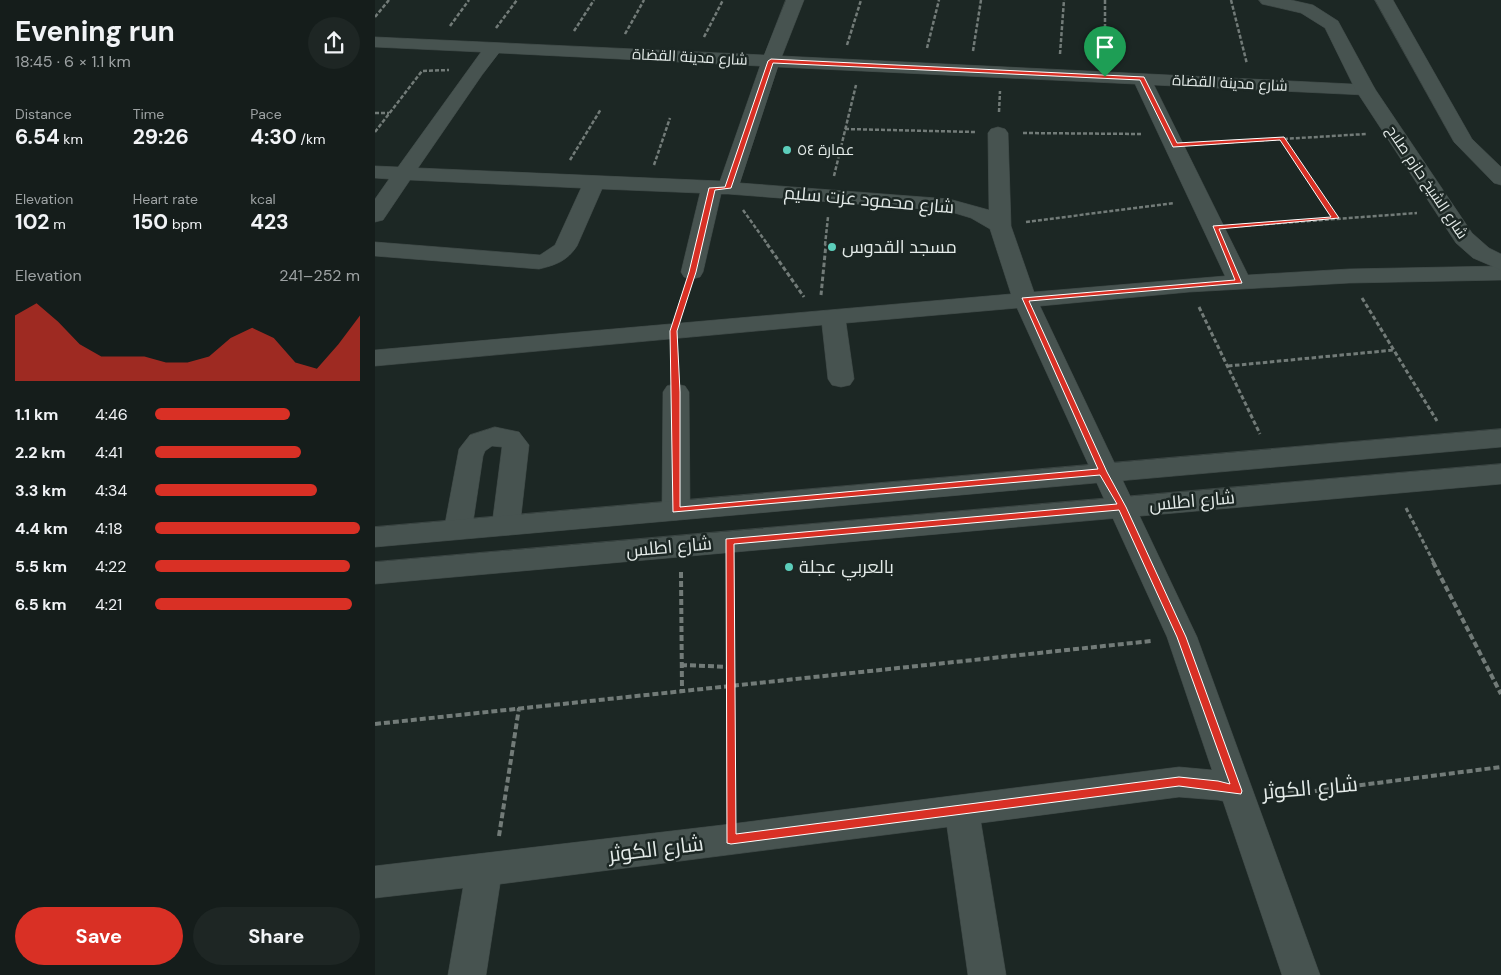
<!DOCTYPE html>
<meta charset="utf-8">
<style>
:root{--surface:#151d1b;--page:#1e2624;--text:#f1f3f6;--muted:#9da2a3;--accent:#d93025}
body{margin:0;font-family:"DM Sans",Cairo,sans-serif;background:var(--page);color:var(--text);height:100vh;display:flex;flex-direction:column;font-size:19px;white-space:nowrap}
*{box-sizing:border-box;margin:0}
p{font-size:16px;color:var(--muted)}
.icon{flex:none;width:28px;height:28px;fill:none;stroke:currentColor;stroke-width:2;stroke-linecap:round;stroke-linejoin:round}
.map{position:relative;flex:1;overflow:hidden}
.sheet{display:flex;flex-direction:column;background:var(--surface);width:375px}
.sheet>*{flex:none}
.pin{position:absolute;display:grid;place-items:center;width:42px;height:42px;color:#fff;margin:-51px -21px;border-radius:50% 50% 50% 0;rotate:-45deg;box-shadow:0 0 5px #0007}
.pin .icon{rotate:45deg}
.round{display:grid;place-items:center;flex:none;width:52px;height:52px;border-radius:26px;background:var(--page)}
.headline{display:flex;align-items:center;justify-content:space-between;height:85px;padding:0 15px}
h1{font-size:28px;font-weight:700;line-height:38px}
.figures{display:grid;grid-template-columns:repeat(3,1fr);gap:8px;height:85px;padding:5px 15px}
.figures div{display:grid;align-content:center}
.figures b{font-size:21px;font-weight:700}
.figures small{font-size:14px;font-weight:400}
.figures p{font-size:14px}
.chart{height:140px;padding:10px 15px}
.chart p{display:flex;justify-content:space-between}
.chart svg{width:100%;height:90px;margin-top:5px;fill:var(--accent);opacity:.7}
.button{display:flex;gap:10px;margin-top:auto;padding:10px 15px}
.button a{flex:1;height:58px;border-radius:30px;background:var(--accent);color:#fff;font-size:20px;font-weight:700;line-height:58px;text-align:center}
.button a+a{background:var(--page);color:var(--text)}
ul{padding:0 15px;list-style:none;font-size:16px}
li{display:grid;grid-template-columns:80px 60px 1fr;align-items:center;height:38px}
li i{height:12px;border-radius:6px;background:var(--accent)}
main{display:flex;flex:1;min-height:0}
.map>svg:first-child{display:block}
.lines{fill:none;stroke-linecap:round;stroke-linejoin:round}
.street-casing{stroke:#3b4543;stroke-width:1}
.secondary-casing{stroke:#3b4543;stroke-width:1}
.path-far2{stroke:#727b78;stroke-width:2.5;stroke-dasharray:4 2;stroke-linecap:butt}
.path-far1{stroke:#727b78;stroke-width:3;stroke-dasharray:4.5 2.5;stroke-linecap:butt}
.path{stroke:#727b78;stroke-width:4;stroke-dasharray:6 3;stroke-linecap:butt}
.street{fill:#475350;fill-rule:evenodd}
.secondary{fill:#475350;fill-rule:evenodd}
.route{fill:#d93025;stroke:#fff;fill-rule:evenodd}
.poi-dot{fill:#5ccebb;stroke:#1c2724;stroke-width:2}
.labels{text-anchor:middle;stroke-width:5;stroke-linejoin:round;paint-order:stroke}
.far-street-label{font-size:15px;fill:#e4ebe9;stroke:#1c2724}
.far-poi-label{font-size:15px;fill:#e4ebe9;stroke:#1c2724;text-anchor:start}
.street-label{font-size:18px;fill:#e4ebe9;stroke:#1c2724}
.poi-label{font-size:18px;fill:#e4ebe9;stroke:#1c2724;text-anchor:start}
.near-street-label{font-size:21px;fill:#e4ebe9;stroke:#1c2724}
</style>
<main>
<section class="sheet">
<div class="headline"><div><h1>Evening run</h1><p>18:45 · 6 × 1.1 km</p></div><a class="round"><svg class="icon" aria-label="share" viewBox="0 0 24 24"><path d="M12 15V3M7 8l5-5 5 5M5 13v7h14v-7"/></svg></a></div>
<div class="figures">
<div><p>Distance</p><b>6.54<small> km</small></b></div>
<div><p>Time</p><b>29:26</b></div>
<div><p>Pace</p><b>4:30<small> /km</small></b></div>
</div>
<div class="figures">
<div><p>Elevation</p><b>102<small> m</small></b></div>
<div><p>Heart rate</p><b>150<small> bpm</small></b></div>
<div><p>kcal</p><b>423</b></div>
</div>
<div class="chart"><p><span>Elevation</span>241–252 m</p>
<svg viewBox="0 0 160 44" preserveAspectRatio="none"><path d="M0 44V12L10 6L20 15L30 26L40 32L50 32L60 32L70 35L80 35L90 32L100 23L110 18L120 23L130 35L140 38L150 26L160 12V44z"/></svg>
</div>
<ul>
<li><b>1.1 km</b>4:46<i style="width:66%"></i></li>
<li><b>2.2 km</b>4:41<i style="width:71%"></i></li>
<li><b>3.3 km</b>4:34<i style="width:79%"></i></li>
<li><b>4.4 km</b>4:18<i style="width:100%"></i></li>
<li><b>5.5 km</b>4:22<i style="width:95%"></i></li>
<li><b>6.5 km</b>4:21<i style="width:96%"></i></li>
</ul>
<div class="button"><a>Save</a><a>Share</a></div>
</section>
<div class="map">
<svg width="1126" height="975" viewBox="0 0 1126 975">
<rect width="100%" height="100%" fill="#1c2724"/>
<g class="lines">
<defs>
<path id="street" d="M411,0H429L407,56L997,85L1000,89L997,93L990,95L779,85L873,275L974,269L1126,266V280L974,283L814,292L665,306L822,637L945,975H907L848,801L843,800L804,797L606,823L631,975H593L572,827L125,884L111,975H73L88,888L0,898V866L356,824L804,767L837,770L792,637L642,308L471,323L479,379L475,385L466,387L457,385L453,379L447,325L0,366V350L636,294L615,229L596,218L573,211L353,194H346L328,272L325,277L317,279L309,277L306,272L325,193L227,189L202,246C192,261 181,265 164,269L0,256V242L165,255L180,245L206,188L35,180L8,220L0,222V199L14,179L0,178V166L23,167L106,52L0,47V37L389,55ZM124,53L385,66L345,181L43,168L107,75ZM403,67L760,84L850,276L659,292L636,226L633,133L630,129L623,127L616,129L613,133L614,210L574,199L365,183Z
M301,384L310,386L314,392L315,510L311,517L301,520L291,517L287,510L288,392L292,386Z
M120,427L144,432L154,445L145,525L141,532L131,535L121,532L117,525L127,447L117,446L110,451L108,456L97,529L93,536L83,539L73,536L69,529L84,449L95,435Z"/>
<path id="secondary" d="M884,0H916L938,5L963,21L1000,89L1097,233L1114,248L1126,254V270L1098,258L1081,243L980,89L950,28L926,13L887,4Z
M1000,0H1018L1097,139L1126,167V185L1119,183L1079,142Z
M1126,429V447L0,547V527Z
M1126,464V484L0,584V562Z"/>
</defs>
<use href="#street" class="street-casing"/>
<use href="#secondary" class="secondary-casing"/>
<path class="path-far2" d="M730,0V57
M856,0L872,64
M0,17L14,0
M75,26L94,0
M121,28L142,0
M199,31L219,0
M250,34L269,0
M329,37L348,0
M472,45L486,0
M552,48L564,0
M598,51L606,0
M685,54L689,0
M624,112L625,91
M0,113H14
M470,129L600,132
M0,132L47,71L74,70
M648,133L767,134
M908,139L960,219
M825,144L991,134
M195,160L226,109
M279,165L295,118
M459,176L481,85
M368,210L393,245
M651,222L799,203
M866,226L1042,213
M450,245L453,217"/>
<path class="path-far1" d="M392,244L429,297
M446,295L451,244
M987,298L1062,421
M824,307L885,434
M306,308L311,292
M299,353L300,369
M853,366L1019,350
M1031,508L1059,563"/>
<path class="path" d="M1058,562L1126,694
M355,567L356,808
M306,572L307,690
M306,665L355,667
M0,724L776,641
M895,794L932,792L1126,767
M124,836L144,708"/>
<use href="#street" class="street"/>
<use href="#secondary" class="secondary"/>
</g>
<path class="route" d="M396,59L769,77L802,143L909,137L964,218L844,229L867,283L654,301L732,472L751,507L811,637L867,791L866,794L804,786L356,844L352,843L351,539L742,504L725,475L298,512L295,331L314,272L334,188L350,187L393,61ZM398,63L765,80L798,147L905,140L956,217L838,226L860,280L647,298L723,469L305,507V392L302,331L321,272L340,190L356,188ZM744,510L802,637L855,784L843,781L804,777L361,834L359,544Z"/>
<g class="poi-dot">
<circle cx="412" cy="150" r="5"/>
<circle cx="457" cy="247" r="5"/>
<circle cx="414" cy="567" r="5"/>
</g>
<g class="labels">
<g class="far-street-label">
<text transform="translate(315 57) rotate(3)" y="5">شارع مدينة القضاة</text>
<text transform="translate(855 83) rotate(3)" y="5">شارع مدينة القضاة</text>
<text transform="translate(1052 182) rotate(56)" y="5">شارع الشيخ حازم صلاح</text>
</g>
<g class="far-poi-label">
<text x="422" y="155">عمارة ٥٤</text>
</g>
<g class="street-label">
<text transform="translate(494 200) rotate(5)" y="6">شارع محمود عزت سليم</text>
<text transform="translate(817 501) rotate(-5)" y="6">شارع اطلس</text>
<text transform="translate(294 547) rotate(-5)" y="6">شارع اطلس</text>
</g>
<g class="poi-label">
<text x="467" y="253">مسجد القدوس</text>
<text x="424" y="573">بالعربي عجلة</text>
</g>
<g class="near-street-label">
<text transform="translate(935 788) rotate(-5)" y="7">شارع الكوثر</text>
<text transform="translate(281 849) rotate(-7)" y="7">شارع الكوثر</text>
</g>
</g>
</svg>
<div class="pin" style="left:730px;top:77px;background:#1e9e55"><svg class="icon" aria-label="arrive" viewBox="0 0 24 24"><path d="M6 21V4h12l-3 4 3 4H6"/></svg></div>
</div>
</main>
